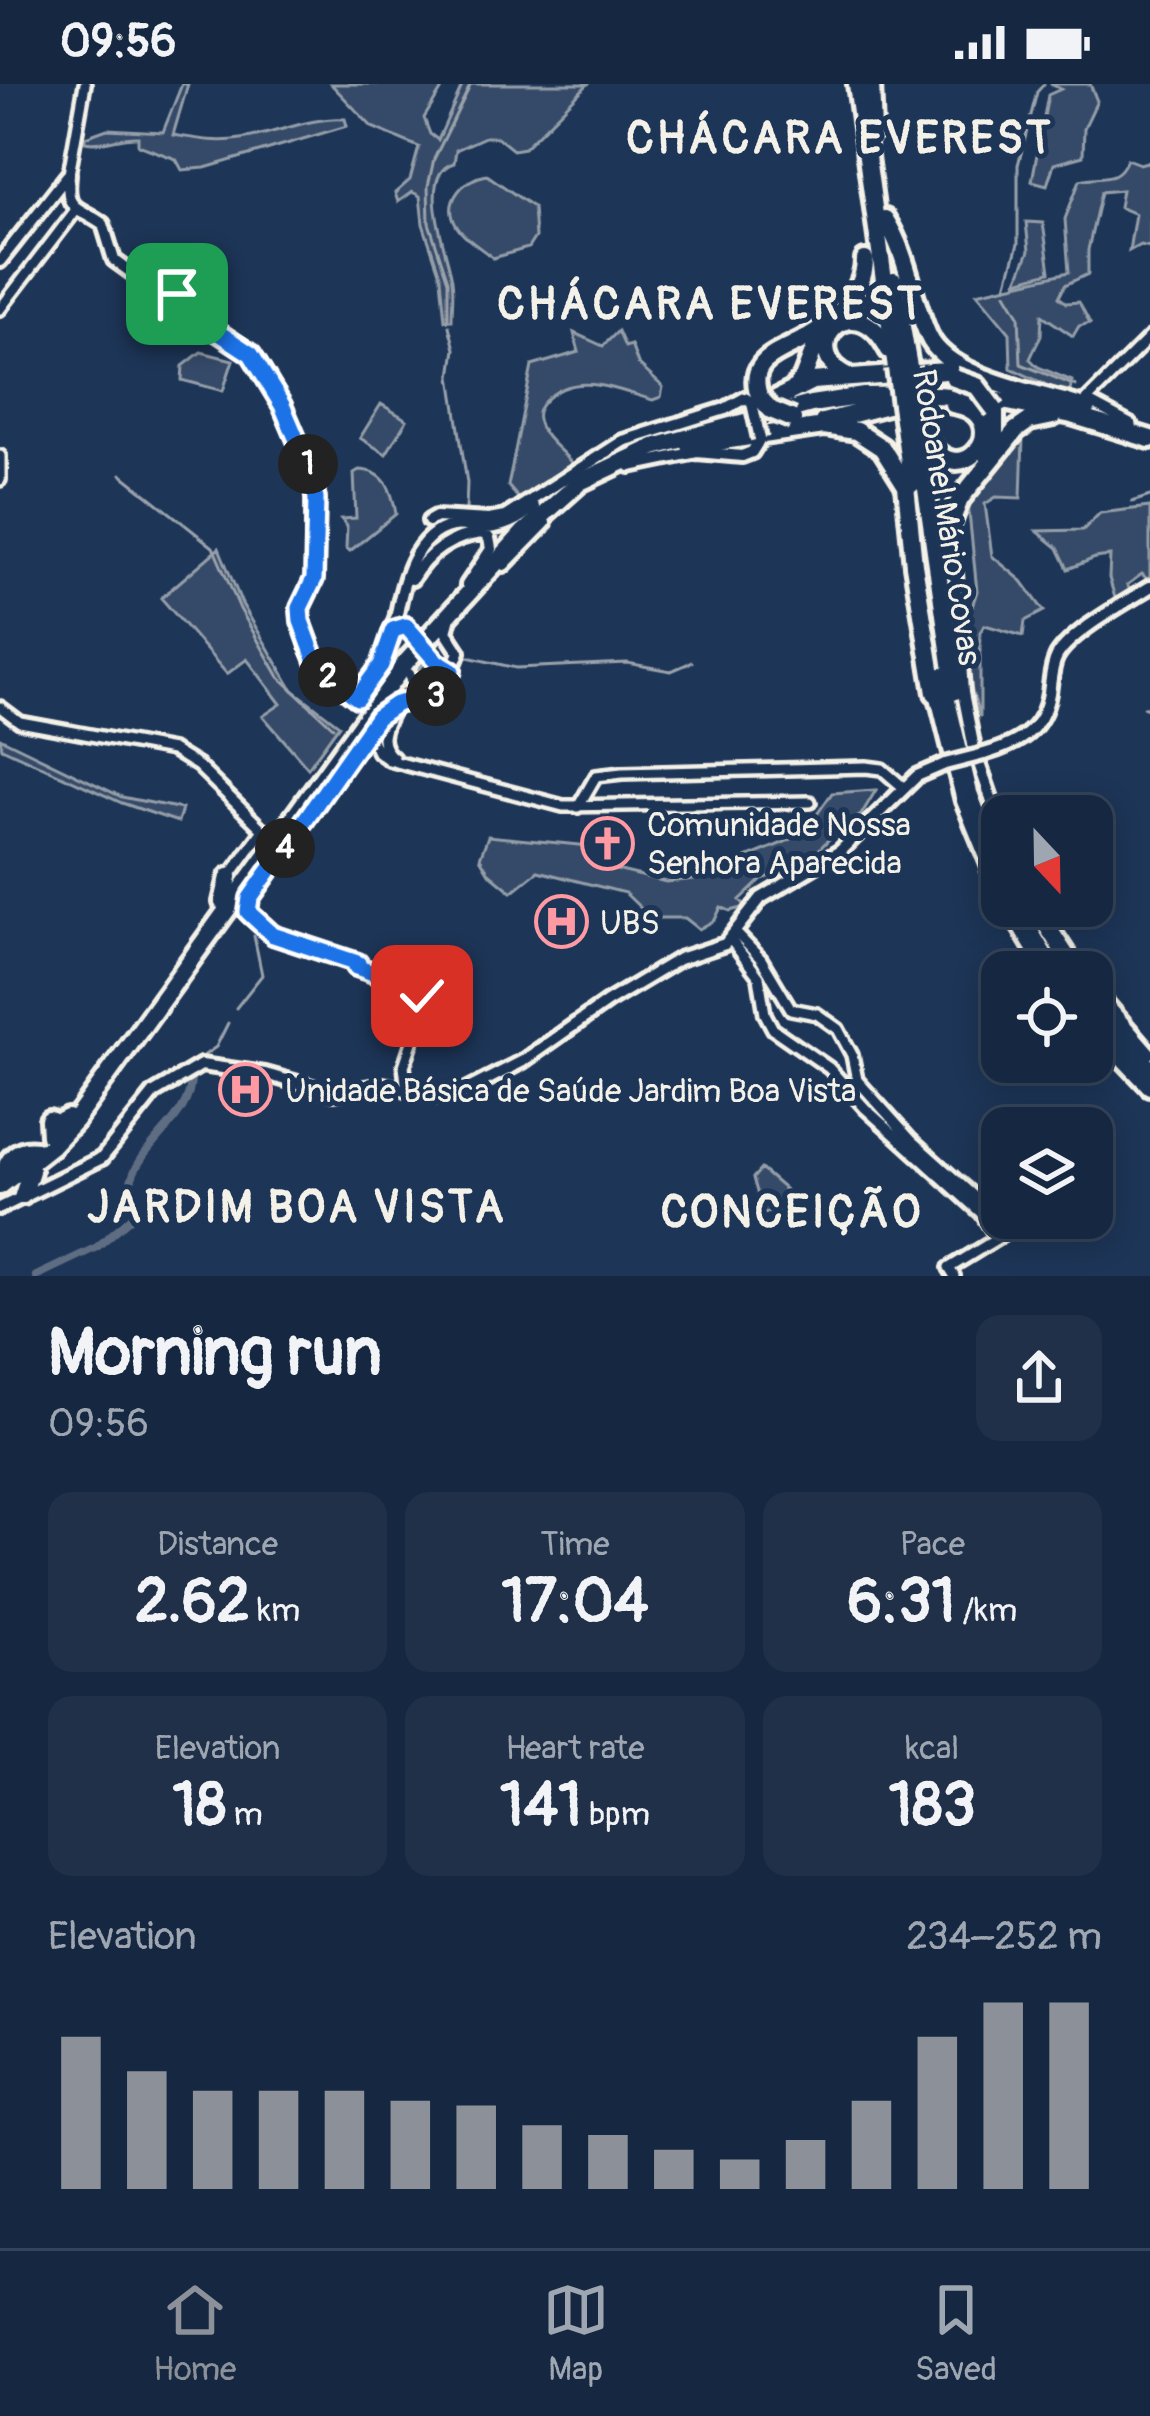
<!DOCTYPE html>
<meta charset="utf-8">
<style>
:root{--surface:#162841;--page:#1f3048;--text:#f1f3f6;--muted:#9ea6b1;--line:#35445a;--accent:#8c9099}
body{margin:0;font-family:Pangolin,sans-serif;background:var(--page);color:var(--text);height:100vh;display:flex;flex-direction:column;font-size:45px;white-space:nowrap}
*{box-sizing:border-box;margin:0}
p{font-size:39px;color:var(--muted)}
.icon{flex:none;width:66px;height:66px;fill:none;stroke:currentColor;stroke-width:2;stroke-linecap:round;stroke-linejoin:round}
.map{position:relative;height:1192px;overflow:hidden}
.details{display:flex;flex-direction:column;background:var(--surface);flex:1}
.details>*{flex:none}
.needle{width:78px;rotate:158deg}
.buttons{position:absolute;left:981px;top:711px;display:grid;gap:24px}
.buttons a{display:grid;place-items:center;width:132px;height:132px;border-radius:24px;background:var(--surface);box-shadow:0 6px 30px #0003,0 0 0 3px var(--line);font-size:60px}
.pin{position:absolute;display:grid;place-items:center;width:102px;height:102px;color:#fff;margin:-51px;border-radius:24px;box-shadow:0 6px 18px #0006}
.km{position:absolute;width:60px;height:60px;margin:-30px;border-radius:50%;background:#222;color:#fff;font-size:33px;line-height:60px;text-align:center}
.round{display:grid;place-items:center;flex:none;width:126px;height:126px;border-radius:24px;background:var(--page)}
.head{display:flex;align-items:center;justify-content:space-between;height:204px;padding:0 48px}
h1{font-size:66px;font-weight:800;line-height:90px}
.figures{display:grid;grid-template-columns:repeat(3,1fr);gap:18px;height:204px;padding:12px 48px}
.figures div{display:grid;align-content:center;border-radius:24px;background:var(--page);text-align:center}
.figures b{font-size:60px;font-weight:800}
.figures small{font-size:33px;font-weight:400}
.figures p{font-size:33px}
.chart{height:336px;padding:24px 48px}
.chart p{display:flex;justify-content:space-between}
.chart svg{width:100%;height:216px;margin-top:12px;stroke:var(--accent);stroke-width:6}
.status{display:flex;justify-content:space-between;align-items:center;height:84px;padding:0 60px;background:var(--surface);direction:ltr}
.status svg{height:33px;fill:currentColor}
.menu{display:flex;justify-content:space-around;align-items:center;height:168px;border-top:3px solid var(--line);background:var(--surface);font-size:33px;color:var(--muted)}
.menu a{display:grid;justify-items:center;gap:6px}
.menu .on{color:var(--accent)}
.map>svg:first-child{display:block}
.green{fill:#354a67;stroke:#949ea8;stroke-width:3}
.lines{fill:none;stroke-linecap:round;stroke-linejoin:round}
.stream{stroke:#9aa2ab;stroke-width:3}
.river{stroke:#5e6d82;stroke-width:8}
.tertiary-casing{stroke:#f4f1e8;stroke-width:18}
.secondary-casing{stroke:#f4f1e8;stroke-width:20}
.motorway-casing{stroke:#f4f1e8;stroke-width:26}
.tertiary{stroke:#1d3557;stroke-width:9}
.secondary{stroke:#1d3557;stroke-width:10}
.motorway{stroke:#1d3557;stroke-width:16}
.secondary-bridge-casing{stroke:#f4f1e8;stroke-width:20;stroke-linecap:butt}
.motorway-bridge-casing{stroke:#f4f1e8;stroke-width:26;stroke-linecap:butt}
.secondary-bridge{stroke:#1d3557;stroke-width:10}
.motorway-bridge{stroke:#1d3557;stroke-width:16}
.route-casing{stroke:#fff;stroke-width:24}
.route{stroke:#1a73e8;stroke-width:15}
.labels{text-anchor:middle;stroke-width:10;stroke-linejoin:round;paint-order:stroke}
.street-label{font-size:33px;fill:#f4f1e8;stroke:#1d3557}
.poi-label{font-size:33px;fill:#f4f1e8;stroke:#1d3557;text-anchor:start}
.district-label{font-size:45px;font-weight:bold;letter-spacing:3px;fill:#f4f1e8;stroke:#1d3557}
</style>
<div class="status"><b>09:56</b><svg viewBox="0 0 49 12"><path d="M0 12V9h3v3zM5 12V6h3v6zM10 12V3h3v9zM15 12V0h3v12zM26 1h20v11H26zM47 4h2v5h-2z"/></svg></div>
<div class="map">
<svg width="1150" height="1192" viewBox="0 0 1150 1192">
<rect width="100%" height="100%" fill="#1d3557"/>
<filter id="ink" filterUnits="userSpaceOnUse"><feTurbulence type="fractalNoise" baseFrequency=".00833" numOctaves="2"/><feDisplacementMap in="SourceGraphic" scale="24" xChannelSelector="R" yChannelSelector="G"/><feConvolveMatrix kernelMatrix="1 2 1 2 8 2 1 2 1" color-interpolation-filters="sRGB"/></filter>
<g filter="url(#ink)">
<path class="green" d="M182,0H188L173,51C197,55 217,59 241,55C275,50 313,32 345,35L347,42L205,84L182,86L176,75L138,61V53C120,52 101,62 85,58V53L107,45L163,48Z
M331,0H445L424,34L430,50L438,56L463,0H588L524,64L513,66L497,53H485L456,66L454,79C415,90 448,170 452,196C454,209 452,223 452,236H445L441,194L423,140L420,112L412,108L398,118L395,109L410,96L419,63L372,43Z
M1050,0H1090L1097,17L1084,44L1083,72L1054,80L1047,101L1032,97L1048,11L1061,5Z
M1127,75L1140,80L1150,77V163L1140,161L1129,167L1135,130L1119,123L1122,106L1101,108L1088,166V190L1065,201L1059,213L1066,219L1079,218L1090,239L1079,242L1073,252L1042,231L1041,251L1030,275L1038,283L1072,297L1070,307L1053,304L1011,284L1010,249L977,209L1069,188L1065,135L1080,96C1102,90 1117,100 1127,75Z
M487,91L533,123L535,153L528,164L493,174C481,164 463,154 456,141C442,116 465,94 487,91Z
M1026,138L1043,139L1050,188L1017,197L1029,167Z
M618,247L625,263L631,261L638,280L663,303L661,313L653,316C616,306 574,285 544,318C536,327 536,333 541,344C549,360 564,367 572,380L529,414L519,415L508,402L532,282L579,268L574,249L603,262Z
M201,268L233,276L223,307L182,296L183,282Z
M381,320L407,336L386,370L360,354Z
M1023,353L1021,414L996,413L985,420L992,472L1022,497L1044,527L1025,537L1023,552L985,541L980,548V633L970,601L965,544L977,507L968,419Z
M359,386C386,387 392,406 396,430L350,467L346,464L347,442L341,435L356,434L354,389Z
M1150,423V498L1142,490L1127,501L1133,510L1116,517L1109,494L1110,472L1095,474L1068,485L1058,464L1037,447L1083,446L1100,429Z
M219,464L242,520L293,606L339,641L308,684L263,632L281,620L247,575L227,590L161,514Z
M0,654L122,713L182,725L178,738L122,719L2,664Z
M876,706L861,731L833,751L803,782L762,795L740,816L747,823L730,827L721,823L715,836L699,845L685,834H651L625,809L538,787L512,808L489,789L480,774L488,752L589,762L616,786L666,798L695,795L790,756L815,733L832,709Z
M761,1085L797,1116V1138L785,1140L781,1126L763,1129L753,1094Z"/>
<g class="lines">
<path class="stream" d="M1006,202L1018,160V81L1037,8L1044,0
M1006,209L1019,231L1021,280L1076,302
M448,237V197L429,139L428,102L434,75L471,0
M449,242L455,265L451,292L467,399L466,425
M121,390L213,463L240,525L279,593L333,643
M1132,418L1150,412
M463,572L516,584L627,579L671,587L692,578
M414,590L425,579
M1143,623L1150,626
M980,788L1038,888
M236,924L262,891L254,852
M192,980L216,963L228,939"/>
<path class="river" d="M36,1192L97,1163L134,1131C132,1122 128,1112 130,1102C137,1060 192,1037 191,993"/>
<defs>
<path id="tertiary" d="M69,90L85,0
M0,225L75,127
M1087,316L1150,253
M1089,318L1132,341
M0,372V396
M0,623L20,638L172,666L198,682L263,746L229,793
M362,651L370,652L378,668L389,676L563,722L810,718
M394,674C373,658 387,639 396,620
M578,723L596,692L622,689L866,683L882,685L904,704
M250,814V833L275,852L425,902L428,910L404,982L407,1007
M739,852L761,875L791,925L817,930L838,945L852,971L857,996L911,1056L985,1122L1003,1151L949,1184L954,1192
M731,856L759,893L765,930L773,945L829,984L865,1024L981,1129L997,1154"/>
<path id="secondary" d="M69,90C65,129 77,121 103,140L114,176L161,210
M0,177L67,92
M159 217a10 10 0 1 1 20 0a10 10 0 1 1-20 0Z
M178,222L243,263L257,277L282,321L313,398L314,495L299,528L309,565L322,588L357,614L381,581L396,534
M630,382L697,368L742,372L752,368L760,355
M429,437L436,433L489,436L505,433L623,357L725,325L745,314L752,319
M948,446L953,482
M504,481L545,439
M955,489L963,609L974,665L1002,746
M412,495C427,469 452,452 482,449L489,454L491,465L467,501
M397,530C403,498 414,450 452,442C462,440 471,444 481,444C502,445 518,436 534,423
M449,537L446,548L459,568L451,588
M409,590L415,607L431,610
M935,609L962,717L1002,815
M984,670C1018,660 1043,647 1049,609C1051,597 1051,583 1057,572C1072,547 1125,519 1150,503
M250,814L377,633L396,620L438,611L451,589L444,588
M1006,822L1044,886
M1092,902L1150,969
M0,1124L102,1074L154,1009L201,981L265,990L334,1009L383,1001L440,1013L459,1010L523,977L607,918L679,875L725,860L761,814L840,767L917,692L945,680"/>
<path id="motorway" d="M857,0L896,284
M871,0L873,47
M885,135C908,171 911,213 928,251C947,296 1044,310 1087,325
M894,197L909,283
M850,293C793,269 852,195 889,266
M794,305L803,294L821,247
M760,314C745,276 778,270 804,255C832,239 865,210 865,176
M758,324L812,297L959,286
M902,328L912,400
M915,328L955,607
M823,338L891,320
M921,346C959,424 1022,331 953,320
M690,362L824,342L856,347L882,364L906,402L914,481L935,609
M987,371L995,357V326
M948,446L960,415L1016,346L1029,337L1053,332
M941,592L969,709L1002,797
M223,818L229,793
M1015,822L1054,888
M1034,822L1071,879L1080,886
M1092,920L1150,985
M1092,941L1150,1002
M50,1051L49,1036L58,1039L68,1034
M5,1092C5,1075 19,1063 36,1066
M0,1102L51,1062L75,1036L406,578L523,449L580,398L654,363L811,320L864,312L938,311L1008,318L1072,331L1150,355
M23,1111L31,1087"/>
</defs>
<use href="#tertiary" class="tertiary-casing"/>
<use href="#secondary" class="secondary-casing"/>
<use href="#motorway" class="motorway-casing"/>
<use href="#tertiary" class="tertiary"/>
<use href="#secondary" class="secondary"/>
<use href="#motorway" class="motorway"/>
<defs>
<path id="secondary-bridge" d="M752,319L760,355
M415,550L437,578
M945,680L984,670"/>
<path id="motorway-bridge" d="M909,283L915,328
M896,284L902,328
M954,294L977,302L995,326
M760,314L771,326L793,335"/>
</defs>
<use href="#secondary-bridge" class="secondary-bridge-casing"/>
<use href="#motorway-bridge" class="motorway-bridge-casing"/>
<use href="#secondary-bridge" class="secondary-bridge"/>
<use href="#motorway-bridge" class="motorway-bridge"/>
</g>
</g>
<g class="lines" filter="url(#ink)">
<defs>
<path id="route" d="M177,210L178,222L251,270L282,321L311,389L316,415L314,495L300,524L301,537L318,583L357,614L381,581L393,546L406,542L437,578L452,587L438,610L396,620L377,633L250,814L248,828L273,851L358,879L356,883L419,905L422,912"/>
</defs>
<use href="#route" class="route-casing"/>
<use href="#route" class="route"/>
</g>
<defs>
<symbol id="church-ring" viewBox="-11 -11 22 22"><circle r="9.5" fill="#1d3557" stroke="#ff9aa2" stroke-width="1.5"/><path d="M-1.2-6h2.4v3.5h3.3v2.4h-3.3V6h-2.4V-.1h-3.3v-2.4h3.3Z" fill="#ff9aa2"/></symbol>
<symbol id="hospital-ring" viewBox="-11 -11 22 22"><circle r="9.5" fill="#1d3557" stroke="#ff9aa2" stroke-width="1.5"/><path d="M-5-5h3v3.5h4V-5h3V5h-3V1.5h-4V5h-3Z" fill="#ff9aa2"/></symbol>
</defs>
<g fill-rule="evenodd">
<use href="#church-ring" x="578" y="730" width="59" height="59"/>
<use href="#hospital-ring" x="532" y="808" width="59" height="59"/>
<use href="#hospital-ring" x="216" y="976" width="59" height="59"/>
</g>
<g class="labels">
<g class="street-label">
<text transform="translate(948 433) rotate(81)" y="12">Rodoanel Mário Covas</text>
</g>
<g class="poi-label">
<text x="647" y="752">Comunidade Nossa<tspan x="647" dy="38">Senhora Aparecida</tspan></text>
<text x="600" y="850">UBS</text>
<text x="285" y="1018">Unidade Básica de Saúde Jardim Boa Vista</text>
</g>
<g class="district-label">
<text x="840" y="69">CHÁCARA EVEREST</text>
<text x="711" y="235">CHÁCARA EVEREST</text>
<text x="297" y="1138">JARDIM BOA VISTA</text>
<text x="792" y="1143">CONCEIÇÃO</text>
</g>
</g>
</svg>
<div class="buttons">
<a><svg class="needle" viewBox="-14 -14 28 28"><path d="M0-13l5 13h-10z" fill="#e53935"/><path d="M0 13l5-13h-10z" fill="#9ea6b1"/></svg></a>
<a><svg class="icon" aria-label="locate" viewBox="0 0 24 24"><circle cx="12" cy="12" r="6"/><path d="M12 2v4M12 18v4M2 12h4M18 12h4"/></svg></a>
<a><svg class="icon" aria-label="layers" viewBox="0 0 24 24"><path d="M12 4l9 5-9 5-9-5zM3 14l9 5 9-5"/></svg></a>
</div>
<div class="pin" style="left:177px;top:210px;background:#1e9e55"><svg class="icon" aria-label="arrive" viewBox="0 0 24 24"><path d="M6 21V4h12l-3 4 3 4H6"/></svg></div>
<div class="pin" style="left:422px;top:912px;background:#d93025"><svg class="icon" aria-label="check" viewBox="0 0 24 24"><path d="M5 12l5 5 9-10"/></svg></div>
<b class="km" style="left:308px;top:380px">1</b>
<b class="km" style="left:328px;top:593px">2</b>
<b class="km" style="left:436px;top:612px">3</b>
<b class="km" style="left:285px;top:764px">4</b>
</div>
<section class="details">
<div class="head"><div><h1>Morning run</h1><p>09:56</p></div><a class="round"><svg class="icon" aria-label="share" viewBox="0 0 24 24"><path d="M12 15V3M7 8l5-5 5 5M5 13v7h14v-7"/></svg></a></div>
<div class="figures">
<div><p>Distance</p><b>2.62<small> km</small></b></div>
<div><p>Time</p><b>17:04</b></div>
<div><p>Pace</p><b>6:31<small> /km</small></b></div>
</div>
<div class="figures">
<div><p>Elevation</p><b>18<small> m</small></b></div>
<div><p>Heart rate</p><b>141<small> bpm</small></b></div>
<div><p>kcal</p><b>183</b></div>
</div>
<div class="chart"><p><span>Elevation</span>234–252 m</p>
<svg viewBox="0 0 160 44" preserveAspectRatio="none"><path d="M5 44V13M15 44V20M25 44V24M35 44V24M45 44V24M55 44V26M65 44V27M75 44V31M85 44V33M95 44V36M105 44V38M115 44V34M125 44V26M135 44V13M145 44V6M155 44V6"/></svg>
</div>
</section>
<nav class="menu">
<a class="on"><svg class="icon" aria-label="home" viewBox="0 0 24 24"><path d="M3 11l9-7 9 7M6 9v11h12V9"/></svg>Home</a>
<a><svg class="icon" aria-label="map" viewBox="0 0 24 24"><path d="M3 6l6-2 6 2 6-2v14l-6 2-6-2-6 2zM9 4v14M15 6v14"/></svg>Map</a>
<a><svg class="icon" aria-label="saved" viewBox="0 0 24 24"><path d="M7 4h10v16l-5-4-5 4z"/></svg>Saved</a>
</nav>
